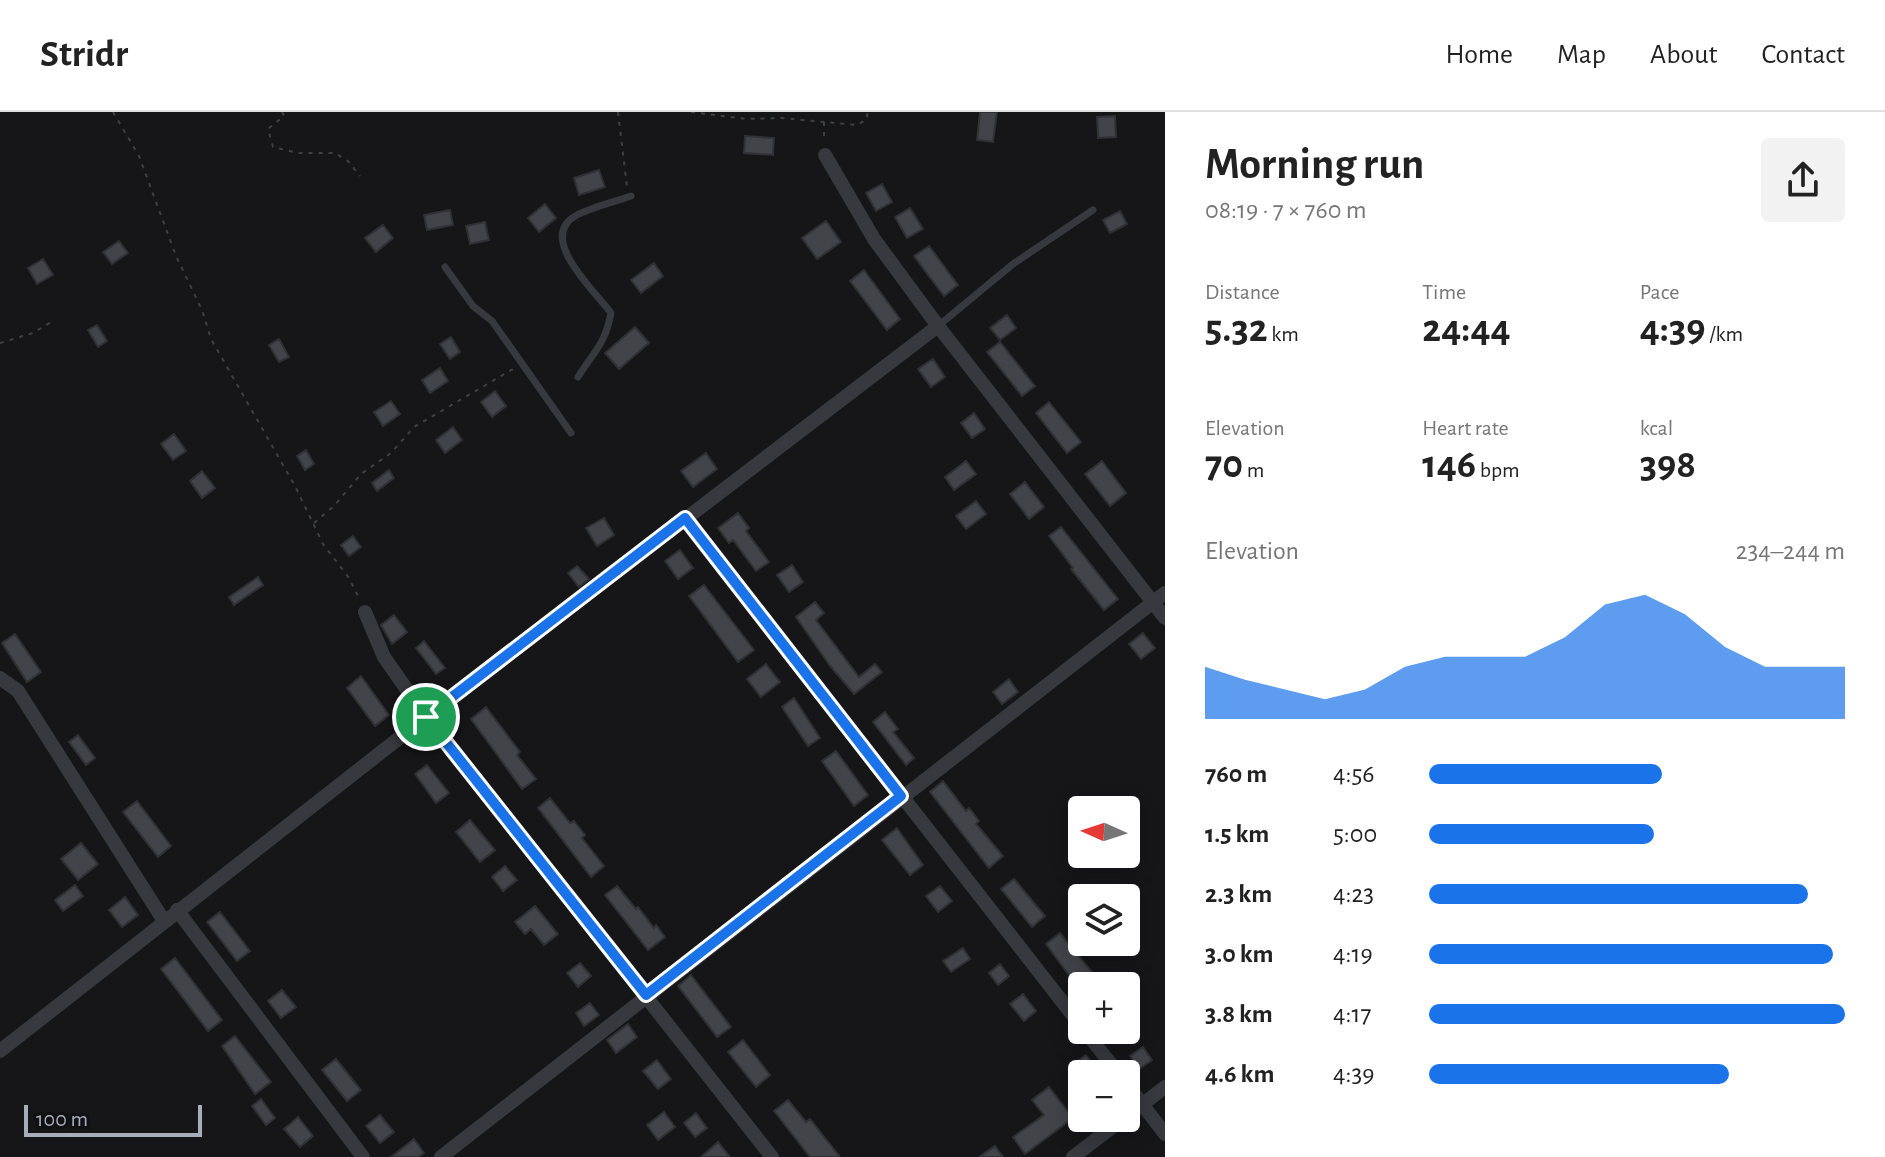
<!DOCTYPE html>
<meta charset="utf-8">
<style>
:root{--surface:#fff;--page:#f2f2f2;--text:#222;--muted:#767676;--line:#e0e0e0;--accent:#1a73e8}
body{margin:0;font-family:"Alegreya Sans",sans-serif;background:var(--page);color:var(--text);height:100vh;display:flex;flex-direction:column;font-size:30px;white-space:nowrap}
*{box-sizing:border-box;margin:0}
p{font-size:26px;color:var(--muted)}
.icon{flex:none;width:44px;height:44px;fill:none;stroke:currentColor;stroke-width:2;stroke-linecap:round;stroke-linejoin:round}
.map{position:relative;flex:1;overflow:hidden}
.sheet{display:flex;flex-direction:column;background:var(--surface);width:720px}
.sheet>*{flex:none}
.needle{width:52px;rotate:273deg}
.controls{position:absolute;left:1068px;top:684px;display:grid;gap:16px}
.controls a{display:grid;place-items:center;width:72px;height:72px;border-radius:8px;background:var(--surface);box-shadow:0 4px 20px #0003;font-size:40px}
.scale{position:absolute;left:24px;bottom:20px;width:178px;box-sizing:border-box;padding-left:8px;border:4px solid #a8aeb9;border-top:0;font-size:22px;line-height:28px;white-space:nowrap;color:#a8aeb9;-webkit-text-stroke:6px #111114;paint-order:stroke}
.pin{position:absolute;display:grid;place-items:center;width:68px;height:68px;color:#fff;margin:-34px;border:4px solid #fff;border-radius:50%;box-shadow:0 2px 8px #0007}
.round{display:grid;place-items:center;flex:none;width:84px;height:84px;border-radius:8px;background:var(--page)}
.headline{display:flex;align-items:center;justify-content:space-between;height:136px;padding:0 40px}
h1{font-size:44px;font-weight:700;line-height:60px}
.metrics{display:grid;grid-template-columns:repeat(3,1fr);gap:12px;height:136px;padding:8px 40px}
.metrics div{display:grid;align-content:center}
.metrics b{font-size:40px;font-weight:700}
.metrics small{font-size:22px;font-weight:400}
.metrics p{font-size:22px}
.chart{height:224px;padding:16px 40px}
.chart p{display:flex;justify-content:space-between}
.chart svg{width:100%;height:144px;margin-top:8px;fill:var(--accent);opacity:.7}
ul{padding:0 40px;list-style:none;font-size:26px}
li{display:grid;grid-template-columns:128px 96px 1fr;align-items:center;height:60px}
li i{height:20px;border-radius:10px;background:var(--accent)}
header{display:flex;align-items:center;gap:48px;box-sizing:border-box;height:112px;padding:0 40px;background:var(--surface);border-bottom:2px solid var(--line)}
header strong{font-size:38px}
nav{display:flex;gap:44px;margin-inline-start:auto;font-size:28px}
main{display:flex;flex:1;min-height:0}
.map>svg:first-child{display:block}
.building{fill:#424449;stroke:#303035;stroke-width:2}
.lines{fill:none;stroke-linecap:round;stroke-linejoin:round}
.path{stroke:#3d4045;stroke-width:2;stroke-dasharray:4 6;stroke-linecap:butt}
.lane{stroke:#37393e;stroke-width:7}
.street{stroke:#37393e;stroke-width:14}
.route-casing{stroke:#fff;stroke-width:16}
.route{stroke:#1a73e8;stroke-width:10}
</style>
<header>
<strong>Stridr</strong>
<nav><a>Home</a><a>Map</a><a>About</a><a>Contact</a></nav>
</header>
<main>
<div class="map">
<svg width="1165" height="1045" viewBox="0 0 1165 1045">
<rect width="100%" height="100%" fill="#161619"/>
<path class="building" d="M980,0H997L993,30L977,28Z
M1115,4L1116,25L1098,26L1097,5Z
M745,24L774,26L773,43L744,41Z
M599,58L605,75L579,83L574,66Z
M882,72L892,90L876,99L866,81Z
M545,92L556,106L539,120L528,106Z
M910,96L923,117L907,126L895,105Z
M450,98L453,113L427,118L424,103Z
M1120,99L1127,112L1110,121L1103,108Z
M826,109L841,130L817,147L802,126Z
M485,110L489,128L470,132L466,114Z
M383,113L393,126L376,140L365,126Z
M119,129L128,141L112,152L103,140Z
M929,134L958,173L944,184L914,144Z
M43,147L53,163L37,172L28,156Z
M654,151L663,164L641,181L631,168Z
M864,158L900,207L887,218L850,169Z
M1007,203L1016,216L1000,228L990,216Z
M97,213L107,229L98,235L88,218Z
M635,215L649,231L619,257L605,241Z
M451,225L460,240L450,247L440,232Z
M279,227L289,245L279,250L269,233Z
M1000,230L1035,274L1022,284L987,240Z
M933,247L945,265L931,275L918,257Z
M440,256L448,269L430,281L422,268Z
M495,279L506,294L492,305L481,290Z
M391,289L400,302L383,314L374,300Z
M1049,290L1081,330L1067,341L1036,301Z
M974,301L985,317L972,326L961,311Z
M453,315L462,328L445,341L436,328Z
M174,322L186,339L173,348L161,332Z
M306,338L314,352L305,358L297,344Z
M706,341L717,357L693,375L681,359Z
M966,349L976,362L954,378L945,365Z
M1102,349L1126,381L1110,394L1085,362Z
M389,358L394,366L377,379L372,371Z
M202,359L215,376L202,386L190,369Z
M1025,370L1044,395L1029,407L1010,382Z
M976,389L986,402L966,417L956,404Z
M738,401L749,416L746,419L769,450L756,459L733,428L729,431L718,416Z
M604,406L614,423L597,434L586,416Z
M1061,415L1118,487L1104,498L1071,457L1073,456L1049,424Z
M353,424L361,435L349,444L341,433Z
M680,438L693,456L678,467L665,449Z
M792,453L803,470L789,480L777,463Z
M577,454L589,467L579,475L568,461Z
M258,465L263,473L234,493L229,485Z
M704,473L754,538L738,550L689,484Z
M815,490L824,501L816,508L859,565L875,552L882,560L854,582L830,554L796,505Z
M394,503L407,520L392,532L381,513Z
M1143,521L1155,536L1141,547L1129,532Z
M15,522L41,560L27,570L2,531Z
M424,529L445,556L436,562L416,536Z
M766,552L780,570L761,585L747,567Z
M361,564L389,603L375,614L347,576Z
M1009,567L1018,580L1002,592L993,580Z
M794,586L820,626L808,634L782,595Z
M486,595L520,640L517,643L536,667L522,677L471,607Z
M885,600L898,617L893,620L914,646L906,653L873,610Z
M78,623L95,646L86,653L69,630Z
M836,639L868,683L854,694L822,649Z
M427,653L449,681L436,691L415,662Z
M943,669L966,699L969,696L979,709L976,712L1003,744L989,756L930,680Z
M550,686L570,711L574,709L585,723L582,726L604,754L591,765L538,696Z
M137,689L171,734L158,745L123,700Z
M470,708L495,738L480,750L456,720Z
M897,716L923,753L910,763L882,728Z
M81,731L98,752L78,768L61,747Z
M505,754L517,768L503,779L492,765Z
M1014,767L1045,804L1032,815L1001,777Z
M75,773L83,784L63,799L55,788Z
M617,774L636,797L638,795L654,816L656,813L665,825L648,838L605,783Z
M940,774L952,789L938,800L926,784Z
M125,785L138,803L122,815L109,798Z
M535,794L558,822L544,833L531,817L525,822L515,810Z
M220,800L250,839L237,849L207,810Z
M1060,821L1096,865L1080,878L1046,832Z
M963,836L970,847L951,860L943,849Z
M175,846L222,908L208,919L161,857Z
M580,851L591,864L578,875L567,861Z
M1000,852L1009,864L998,873L989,861Z
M691,863L731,915L717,925L678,874Z
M282,878L296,895L281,906L268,889Z
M1023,882L1036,899L1024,909L1010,892Z
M590,891L599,903L584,914L576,901Z
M628,912L637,925L616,941L607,928Z
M235,924L271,970L255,982L222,934Z
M743,928L770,963L756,975L728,940Z
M1143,935L1152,948L1139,957L1130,944Z
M1086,943L1097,957L1090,962L1079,948Z
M336,947L361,978L347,989L322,958Z
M657,948L671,967L658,977L643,959Z
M1049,975L1073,1006L1025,1042L1013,1025L1044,1003L1032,988Z
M261,987L275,1006L266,1013L252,994Z
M788,988L806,1010L810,1007L840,1045H810L774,999Z
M664,1000L675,1015L658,1028L647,1013Z
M696,1001L707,1016L695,1025L684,1011Z
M380,1003L394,1020L380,1031L366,1014Z
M298,1005L313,1024L300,1035L284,1017Z
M414,1027L424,1041L418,1045H391Z
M718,1030L730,1045H701Z
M995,1034L1003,1045H979Z"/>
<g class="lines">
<path class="path" d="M113,0L139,44L176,144L202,198L211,227L295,374L323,432L349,466L360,488
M282,0L284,4L268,17L273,35L298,41H335L348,49L360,64
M618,0L627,75
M691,0L746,7L781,6L857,13L866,8L868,0
M824,10V30
M0,231L33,221L53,209
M314,411L334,394L361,362L391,341L414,315L513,257"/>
<path class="lane" d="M445,155L473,194L492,209L571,321
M938,214L1013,152L1093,98
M578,265C594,239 605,233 611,201C595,179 535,125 577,103C594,94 614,90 631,84"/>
<path class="street" d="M825,43L874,127L938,214L1165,506
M685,406L1082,915
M365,500L384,545L426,605L772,1045
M0,566L18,579L164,809
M177,798L363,1045
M1084,918L1119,962
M0,939L426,605L938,214
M1126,971L1165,1022
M1126,1005L1165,975
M441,1045L1165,481
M1073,1045L1124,1006"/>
</g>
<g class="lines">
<defs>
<path id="route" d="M685,406L901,684L646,883L426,605Z"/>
</defs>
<use href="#route" class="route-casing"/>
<use href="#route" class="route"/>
</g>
</svg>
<div class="controls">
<a><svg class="needle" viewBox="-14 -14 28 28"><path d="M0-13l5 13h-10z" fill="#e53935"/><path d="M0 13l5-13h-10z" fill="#767676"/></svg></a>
<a><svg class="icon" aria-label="layers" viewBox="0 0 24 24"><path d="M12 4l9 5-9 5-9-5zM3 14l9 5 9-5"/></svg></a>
<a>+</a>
<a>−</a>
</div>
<div class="scale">100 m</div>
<div class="pin" style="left:426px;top:605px;background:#1e9e55"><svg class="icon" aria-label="arrive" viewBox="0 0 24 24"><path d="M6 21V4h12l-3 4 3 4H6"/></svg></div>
</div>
<section class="sheet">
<div class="headline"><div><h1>Morning run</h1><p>08:19 · 7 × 760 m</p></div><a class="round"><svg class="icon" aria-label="share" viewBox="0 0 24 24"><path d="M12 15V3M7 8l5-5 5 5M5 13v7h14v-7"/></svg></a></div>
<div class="metrics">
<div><p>Distance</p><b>5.32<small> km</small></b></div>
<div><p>Time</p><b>24:44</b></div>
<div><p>Pace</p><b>4:39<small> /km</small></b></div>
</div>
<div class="metrics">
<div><p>Elevation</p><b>70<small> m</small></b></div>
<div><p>Heart rate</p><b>146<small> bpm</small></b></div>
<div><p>kcal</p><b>398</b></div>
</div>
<div class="chart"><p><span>Elevation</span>234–244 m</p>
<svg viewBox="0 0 160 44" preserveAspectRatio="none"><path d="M0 44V28L10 32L20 35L30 38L40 35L50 28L60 25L70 25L80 25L90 19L100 9L110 6L120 12L130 22L140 28L150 28L160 28V44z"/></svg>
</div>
<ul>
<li><b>760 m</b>4:56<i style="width:56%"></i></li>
<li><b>1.5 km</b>5:00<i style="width:54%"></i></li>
<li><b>2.3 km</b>4:23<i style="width:91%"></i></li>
<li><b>3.0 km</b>4:19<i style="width:97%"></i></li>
<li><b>3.8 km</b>4:17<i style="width:100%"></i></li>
<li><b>4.6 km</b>4:39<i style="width:72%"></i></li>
</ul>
</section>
</main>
